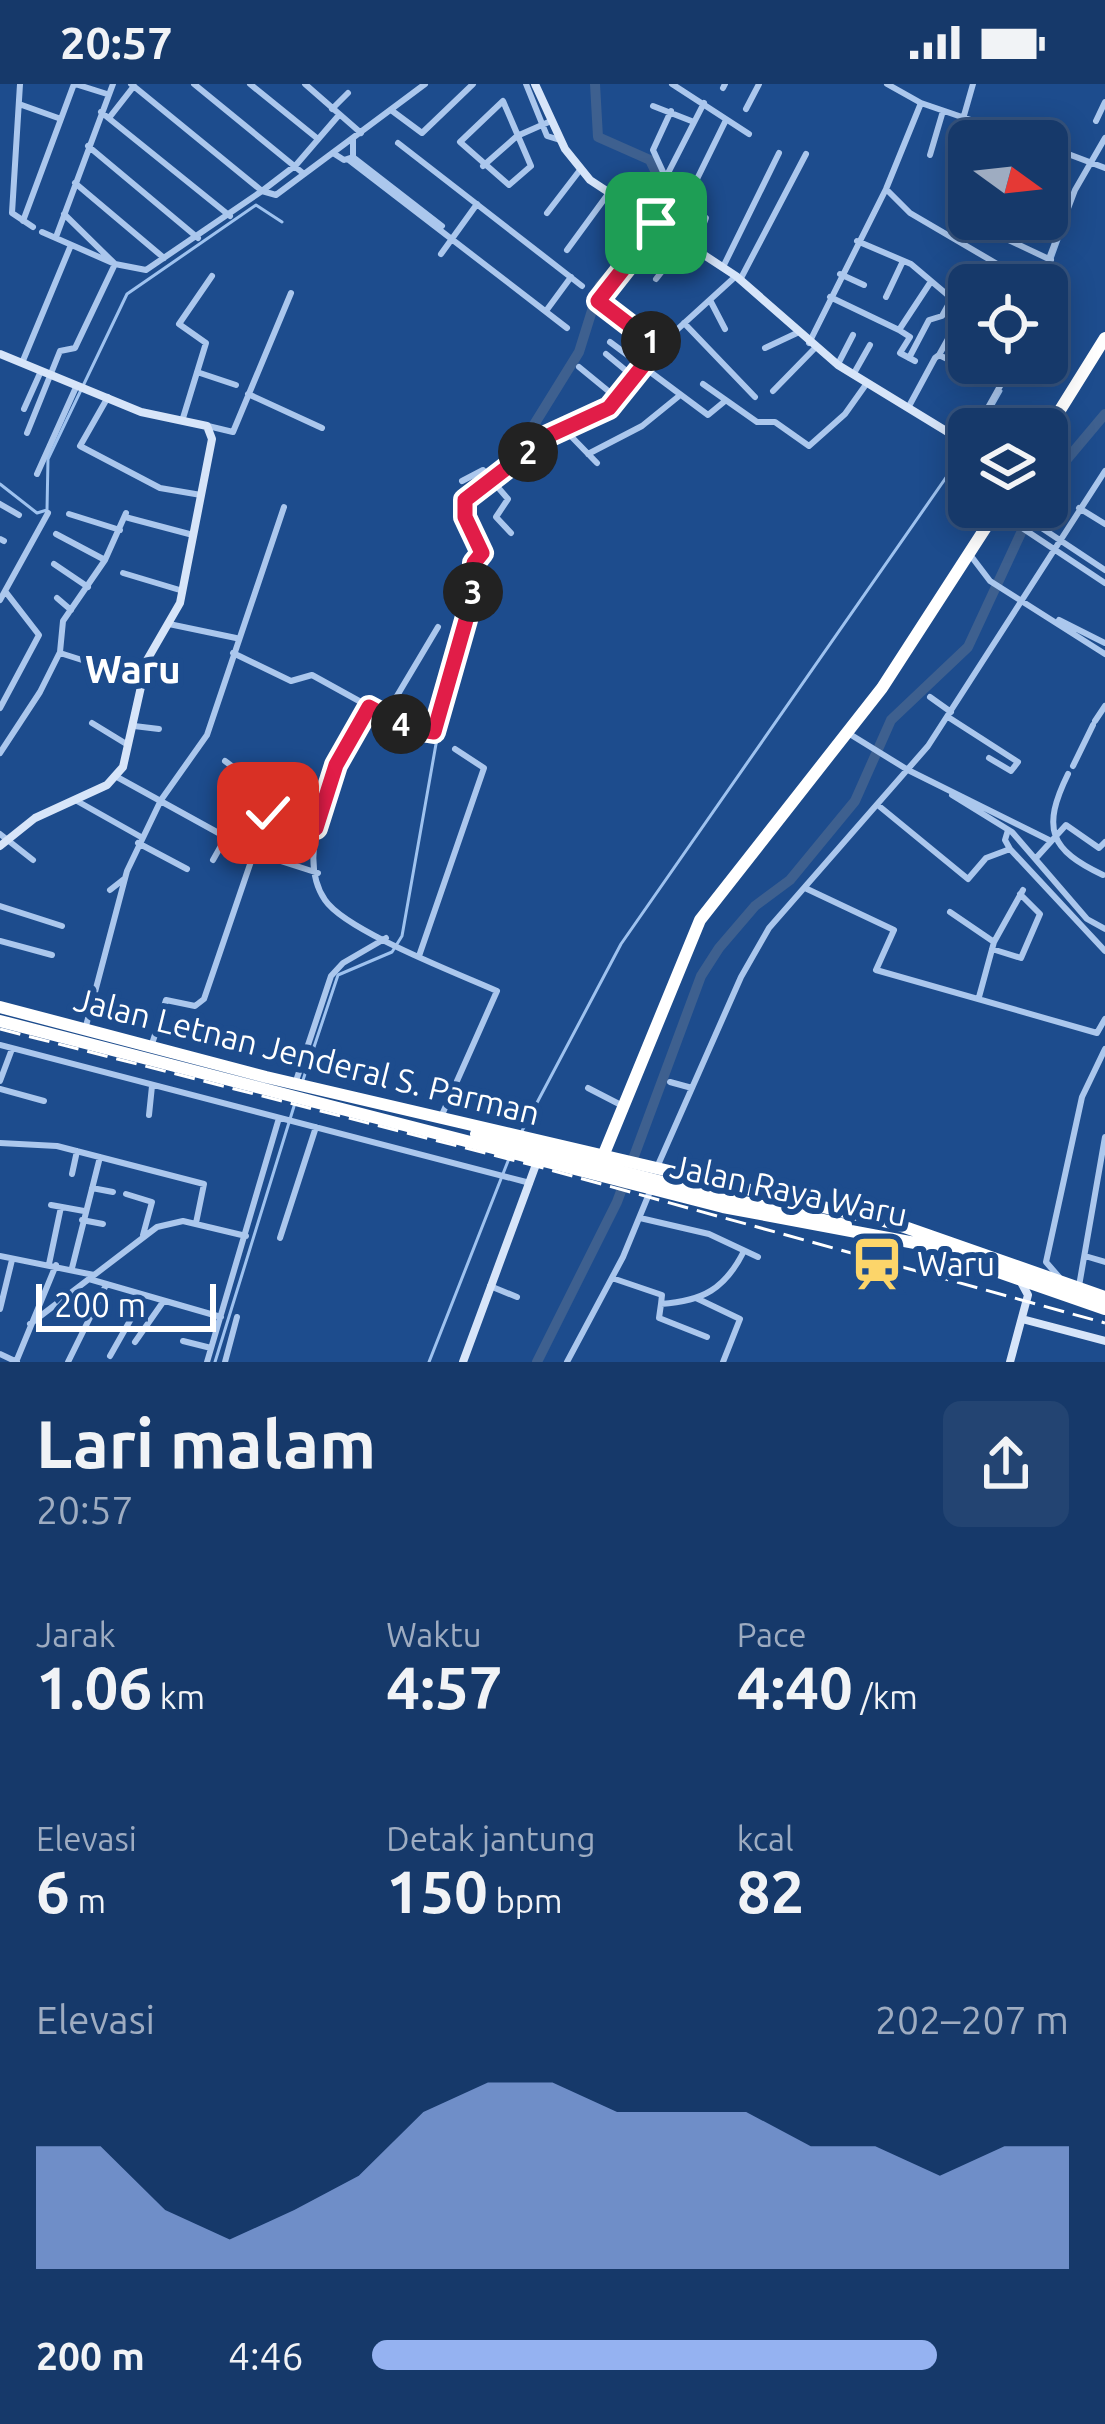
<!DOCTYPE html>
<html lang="id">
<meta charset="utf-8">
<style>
:root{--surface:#16396a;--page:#234472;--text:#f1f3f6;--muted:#9eacc1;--line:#35537e;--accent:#95b2f1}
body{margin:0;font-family:Ubuntu,sans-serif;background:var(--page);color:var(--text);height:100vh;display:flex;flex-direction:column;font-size:45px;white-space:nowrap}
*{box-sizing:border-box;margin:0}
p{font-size:39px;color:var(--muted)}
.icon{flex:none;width:66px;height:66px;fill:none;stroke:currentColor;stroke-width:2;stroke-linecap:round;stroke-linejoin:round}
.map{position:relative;height:1278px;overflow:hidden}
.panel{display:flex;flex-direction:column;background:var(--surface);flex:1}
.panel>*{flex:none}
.needle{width:78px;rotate:105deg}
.controls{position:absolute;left:948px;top:36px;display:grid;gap:24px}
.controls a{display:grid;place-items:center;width:120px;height:120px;border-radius:18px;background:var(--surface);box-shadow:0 6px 30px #0003,0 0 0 3px var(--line);font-size:60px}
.scale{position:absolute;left:36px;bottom:30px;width:180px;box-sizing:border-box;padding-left:12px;border:6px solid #fff;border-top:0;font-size:33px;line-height:42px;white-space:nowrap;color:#fff;-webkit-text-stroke:9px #1d4c8d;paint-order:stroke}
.pin{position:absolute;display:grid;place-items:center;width:102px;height:102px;color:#fff;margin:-51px;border-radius:24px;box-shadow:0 6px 18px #0006}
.km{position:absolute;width:60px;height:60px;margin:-30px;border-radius:50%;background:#222;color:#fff;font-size:33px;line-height:60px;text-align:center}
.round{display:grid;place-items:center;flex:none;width:126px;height:126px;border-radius:18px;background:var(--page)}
.headline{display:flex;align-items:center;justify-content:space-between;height:204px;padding:0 36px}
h1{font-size:66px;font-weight:700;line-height:90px}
.stats{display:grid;grid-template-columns:repeat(3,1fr);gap:18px;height:204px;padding:12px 36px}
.stats div{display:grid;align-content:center}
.stats b{font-size:60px;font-weight:700}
.stats small{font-size:33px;font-weight:400}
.stats p{font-size:33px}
.chart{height:336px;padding:24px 36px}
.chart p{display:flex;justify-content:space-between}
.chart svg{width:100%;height:216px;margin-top:12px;fill:var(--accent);opacity:.7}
ul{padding:0 36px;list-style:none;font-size:39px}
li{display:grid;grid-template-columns:192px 144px 1fr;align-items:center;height:90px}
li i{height:30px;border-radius:15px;background:var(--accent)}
.status{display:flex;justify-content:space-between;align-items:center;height:84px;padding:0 60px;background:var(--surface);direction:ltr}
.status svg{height:33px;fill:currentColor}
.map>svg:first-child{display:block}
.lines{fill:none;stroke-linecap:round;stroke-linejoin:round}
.stream{stroke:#9ec2ef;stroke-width:3}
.river{stroke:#3e608f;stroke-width:10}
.street{stroke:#abc7ed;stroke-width:6}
.secondary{stroke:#d7e5f9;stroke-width:8}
.highway{stroke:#fff;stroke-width:12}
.rail{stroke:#fff;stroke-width:3;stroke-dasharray:21 9;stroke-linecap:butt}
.highway-bridge{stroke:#fff;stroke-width:12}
.route-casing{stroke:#fff;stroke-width:24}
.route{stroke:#e11d48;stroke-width:15}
.labels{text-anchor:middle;stroke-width:12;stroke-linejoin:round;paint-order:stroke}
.street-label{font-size:33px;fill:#fff;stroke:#1d4c8d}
.poi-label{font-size:33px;fill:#fff;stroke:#1d4c8d;text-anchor:start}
.quarter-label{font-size:39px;font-weight:bold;fill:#fff;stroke:#1d4c8d}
</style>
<div class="status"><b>20:57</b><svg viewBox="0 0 49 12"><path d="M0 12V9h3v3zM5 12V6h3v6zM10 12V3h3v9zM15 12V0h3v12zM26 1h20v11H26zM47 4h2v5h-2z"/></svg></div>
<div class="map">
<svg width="1105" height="1278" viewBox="0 0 1105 1278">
<rect width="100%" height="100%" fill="#1d4c8d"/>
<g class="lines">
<path class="stream" d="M1048,186L1065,139
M988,330L1001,307
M0,400L37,429L47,426L48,375L127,210L256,121L282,138
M302,999L338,891L392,868L402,852L436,660L484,486C444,418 447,416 512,374
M522,1047L621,860L968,362
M215,1278L295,1019
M429,1278L510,1072"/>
<path class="river" d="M514,373L579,268L600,201L666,134L664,105L650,76L598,53L595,0
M1047,399L1105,330
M537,1278L617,1118L701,892L719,864L755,822L790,796L855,717L891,636L968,563L1033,423"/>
<path class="street" d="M20,0L12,129L33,143
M75,0L107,10
M131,0L262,107L296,81L339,31
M194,0L304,90
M250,0L318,55
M305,0L361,49
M526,0L547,52L560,56
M672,0L749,50
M887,0L921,19L1032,57
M723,4L725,0
M503,17L531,82L509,101L460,58Z
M19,20L61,35
M653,22L694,38
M332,25L348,9
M746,25L759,0
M391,26L422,49L473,0
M671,27L653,66L681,127
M101,28L230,132
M109,34L134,2
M1096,37L1105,18
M398,59L582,202
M88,62L198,154
M1047,62L1105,84
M333,69L344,76L353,73V55
M930,71L943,27
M353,73L442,142
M349,76L567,244
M483,82L517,52L551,37
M949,84L973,0
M665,95L704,19
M75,99L164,174
M888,107L910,129L1004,184
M685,120L706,134L696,160L689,159
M949,128L1051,176
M547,129L580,86
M23,137L74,0
M42,148L115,180L146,186L262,107L276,111L425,0
M671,148L725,38
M56,153L113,0
M857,157L911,180L950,213
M633,164L656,139
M567,166L608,110
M441,170L477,120
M723,183L779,69
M840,190L864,201
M656,195L685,158
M740,196L806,70
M1039,201L1075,106L1105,54
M830,213L899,246
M886,213L903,177
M711,218L725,245
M546,227L571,193
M684,239L755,313
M610,258L708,331L725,317
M809,259L886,105L921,19
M658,263L599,215L631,175L668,147
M765,264L797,249
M606,270L635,294
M939,271L958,237L969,232
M909,274L929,236L942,232L965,191L1036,201
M915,277L900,269L910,253L899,246L930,199
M22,279L71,161
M838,280L853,251
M579,283L618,315
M197,288L236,301
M853,291L870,261
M703,300L757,338H775L809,362L845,330L867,299
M773,307L815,264
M248,310L322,344
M108,313L80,362L160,404L201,411
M908,324L935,274L939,271L966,284L973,279
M24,325L41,287
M183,334L206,259L179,240L212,192
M208,342L233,348L291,209
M563,344L597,379
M976,345L1013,279
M27,349L60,267L75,264L115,180L64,130
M951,350L968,325L984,334
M588,370L642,342L679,312
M37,390L77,301
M462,397L483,386L508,415L496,433L511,449
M0,420L19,431
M1010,423L1105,486
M1079,424L1105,440
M998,428L1105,499
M69,430L120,446
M125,433L193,451
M56,450L105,476
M0,455L4,457
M971,472L990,497L1105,570
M54,480L88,503
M123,489L183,507
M57,514L71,526
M0,516L48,429
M1059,536L1105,559
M169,540L236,554
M60,569L142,595
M233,569L291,597L312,591L408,644L432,650L472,515L474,478L481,472L464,429L468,410L548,352L609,324L658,263L736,192
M930,613L951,628
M369,623C343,667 290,766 325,816C346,847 459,890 497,907L441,1033
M0,624L39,551L5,507
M385,632L438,543
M948,633L1018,678L1011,687L989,674
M1095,637L1105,622
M92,639L128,661
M134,642L159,645
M848,649L908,686L1049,756
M0,669L40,608L60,568L63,537L105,476L126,429
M1073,682L1093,641
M1068,690C1041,745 1050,766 1103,791
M117,693L253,768L318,789
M263,706L277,682L283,683
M952,711L1012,748L1087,835L1105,845
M273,713L317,744
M77,717L141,753
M879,722L968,795L986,774L1010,765
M1008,746L1005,756L1010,765L1105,867
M0,750L33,776
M138,759L187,785
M1037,773L1066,741L1099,764L1105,758
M213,776L226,753
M805,804L894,846L876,886L1097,949L1105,935
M110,806L124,795
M0,822L62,842
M950,828L994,858
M0,857L52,871
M992,865L1021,874L1040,830L1020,810
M419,872L484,684L455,665
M979,913L994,858L1023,806
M86,942L127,787L161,716L207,651L284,423
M152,960L166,916L195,922L204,915L273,713L225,677
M0,961L530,1099
M297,994L331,892L343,879L386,854
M0,997L12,965
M670,998L692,1004
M588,1004L621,1021
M0,1005L44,1017
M149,1031L152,1002
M0,1059L57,1062L204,1100L196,1139
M658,1081L741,893L769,844L928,662L1105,387
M72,1090L77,1067
M92,1104L113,1108
M126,1110L152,1118L143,1151
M51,1121L84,1127
M640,1134L709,1150L758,1173
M82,1136L103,1140
M280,1154L316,1043
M0,1172L94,1191
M1085,1172L1105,1178
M49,1180L61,1123
M72,1184L100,1073
M1059,1193L1046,1178L1082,1013L1105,965
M612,1194L662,1211L661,1220
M89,1195L221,1233
M490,1202L517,1213
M1079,1202L1105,1053
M696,1214L740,1235L723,1278
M0,1225L12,1176
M30,1240L157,1143L183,1137L246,1152
M707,1253L659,1234L661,1220C703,1217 725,1205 744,1167
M183,1257L211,1264
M135,1258L163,1218
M0,1270L17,1278
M110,1272L144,1212
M16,1278L56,1181
M68,1278L106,1201
M207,1278L279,1034
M225,1278L237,1233
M567,1278L623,1173L651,1105"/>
<path class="secondary" d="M535,0L565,65L590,96L736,192L838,281L969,361
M0,270L141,328L207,342L212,355L180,519L147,576L123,683L107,701L35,734L0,762
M1022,1235L1105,1257
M463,1278L538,1075
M1010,1278L1028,1211L1022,1200"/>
<path class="highway" d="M1047,347L1105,254
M0,923L266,993L896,1140L1105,1213
M0,937L723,1123L915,1159L1105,1225
M601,1077L700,836L882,604L999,423
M713,1111L846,1141"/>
<path class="rail" d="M0,945L536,1082L1105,1239"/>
<path class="highway-bridge" d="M476,1050L713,1111"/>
</g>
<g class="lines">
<defs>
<path id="route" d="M268,729L273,713L316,744L336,681L369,623L408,644L434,648L472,515L474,479L482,469L465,433V416L548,352L609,324L658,263L598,217L631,175L668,147L656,139"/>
</defs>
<use href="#route" class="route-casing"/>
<use href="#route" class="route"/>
</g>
<defs>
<symbol id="station-bare" viewBox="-9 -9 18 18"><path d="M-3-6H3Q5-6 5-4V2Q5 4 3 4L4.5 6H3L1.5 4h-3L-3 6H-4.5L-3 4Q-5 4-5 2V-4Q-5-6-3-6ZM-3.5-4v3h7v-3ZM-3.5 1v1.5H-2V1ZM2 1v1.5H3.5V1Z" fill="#fcd56a" stroke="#1d4c8d" stroke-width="2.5" paint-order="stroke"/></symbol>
</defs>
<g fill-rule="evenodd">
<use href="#station-bare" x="839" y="1142" width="76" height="76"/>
</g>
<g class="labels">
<g class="street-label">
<text transform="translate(307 972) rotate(14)" y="12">Jalan Letnan Jenderal S. Parman</text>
<text transform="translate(789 1106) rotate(12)" y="12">Jalan Raya Waru</text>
</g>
<g class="poi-label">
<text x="917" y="1192">Waru</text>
</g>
<g class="quarter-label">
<text x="133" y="599">Waru</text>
</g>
</g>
</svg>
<div class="controls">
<a><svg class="needle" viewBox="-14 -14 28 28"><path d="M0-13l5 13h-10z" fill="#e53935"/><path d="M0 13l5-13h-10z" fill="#9eacc1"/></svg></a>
<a><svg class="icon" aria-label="locate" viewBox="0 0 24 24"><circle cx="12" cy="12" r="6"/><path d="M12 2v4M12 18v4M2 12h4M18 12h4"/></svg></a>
<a><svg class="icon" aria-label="layers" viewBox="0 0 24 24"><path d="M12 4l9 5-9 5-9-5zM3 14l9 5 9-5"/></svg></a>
</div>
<div class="scale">200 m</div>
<div class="pin" style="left:656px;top:139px;background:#1e9e55"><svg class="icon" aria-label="arrive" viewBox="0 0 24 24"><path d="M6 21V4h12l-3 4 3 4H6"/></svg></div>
<div class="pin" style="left:268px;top:729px;background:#d93025"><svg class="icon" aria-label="check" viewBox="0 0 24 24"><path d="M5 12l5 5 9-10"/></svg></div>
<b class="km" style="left:651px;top:257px">1</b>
<b class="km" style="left:528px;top:368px">2</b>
<b class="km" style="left:473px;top:508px">3</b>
<b class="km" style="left:401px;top:640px">4</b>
</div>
<section class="panel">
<div class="headline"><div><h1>Lari malam</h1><p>20:57</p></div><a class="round"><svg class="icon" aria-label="share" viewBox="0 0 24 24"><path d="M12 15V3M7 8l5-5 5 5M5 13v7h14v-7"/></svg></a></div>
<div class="stats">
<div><p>Jarak</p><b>1.06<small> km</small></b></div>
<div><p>Waktu</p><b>4:57</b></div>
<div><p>Pace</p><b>4:40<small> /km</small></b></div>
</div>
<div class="stats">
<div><p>Elevasi</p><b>6<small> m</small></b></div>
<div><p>Detak jantung</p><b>150<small> bpm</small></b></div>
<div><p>kcal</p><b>82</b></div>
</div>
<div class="chart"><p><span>Elevasi</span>202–207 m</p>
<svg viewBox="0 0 160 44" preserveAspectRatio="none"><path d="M0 44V19L10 19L20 32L30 38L40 32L50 25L60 12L70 6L80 6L90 12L100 12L110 12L120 19L130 19L140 25L150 19L160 19V44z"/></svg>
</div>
<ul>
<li><b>200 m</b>4:46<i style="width:81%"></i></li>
</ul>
</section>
